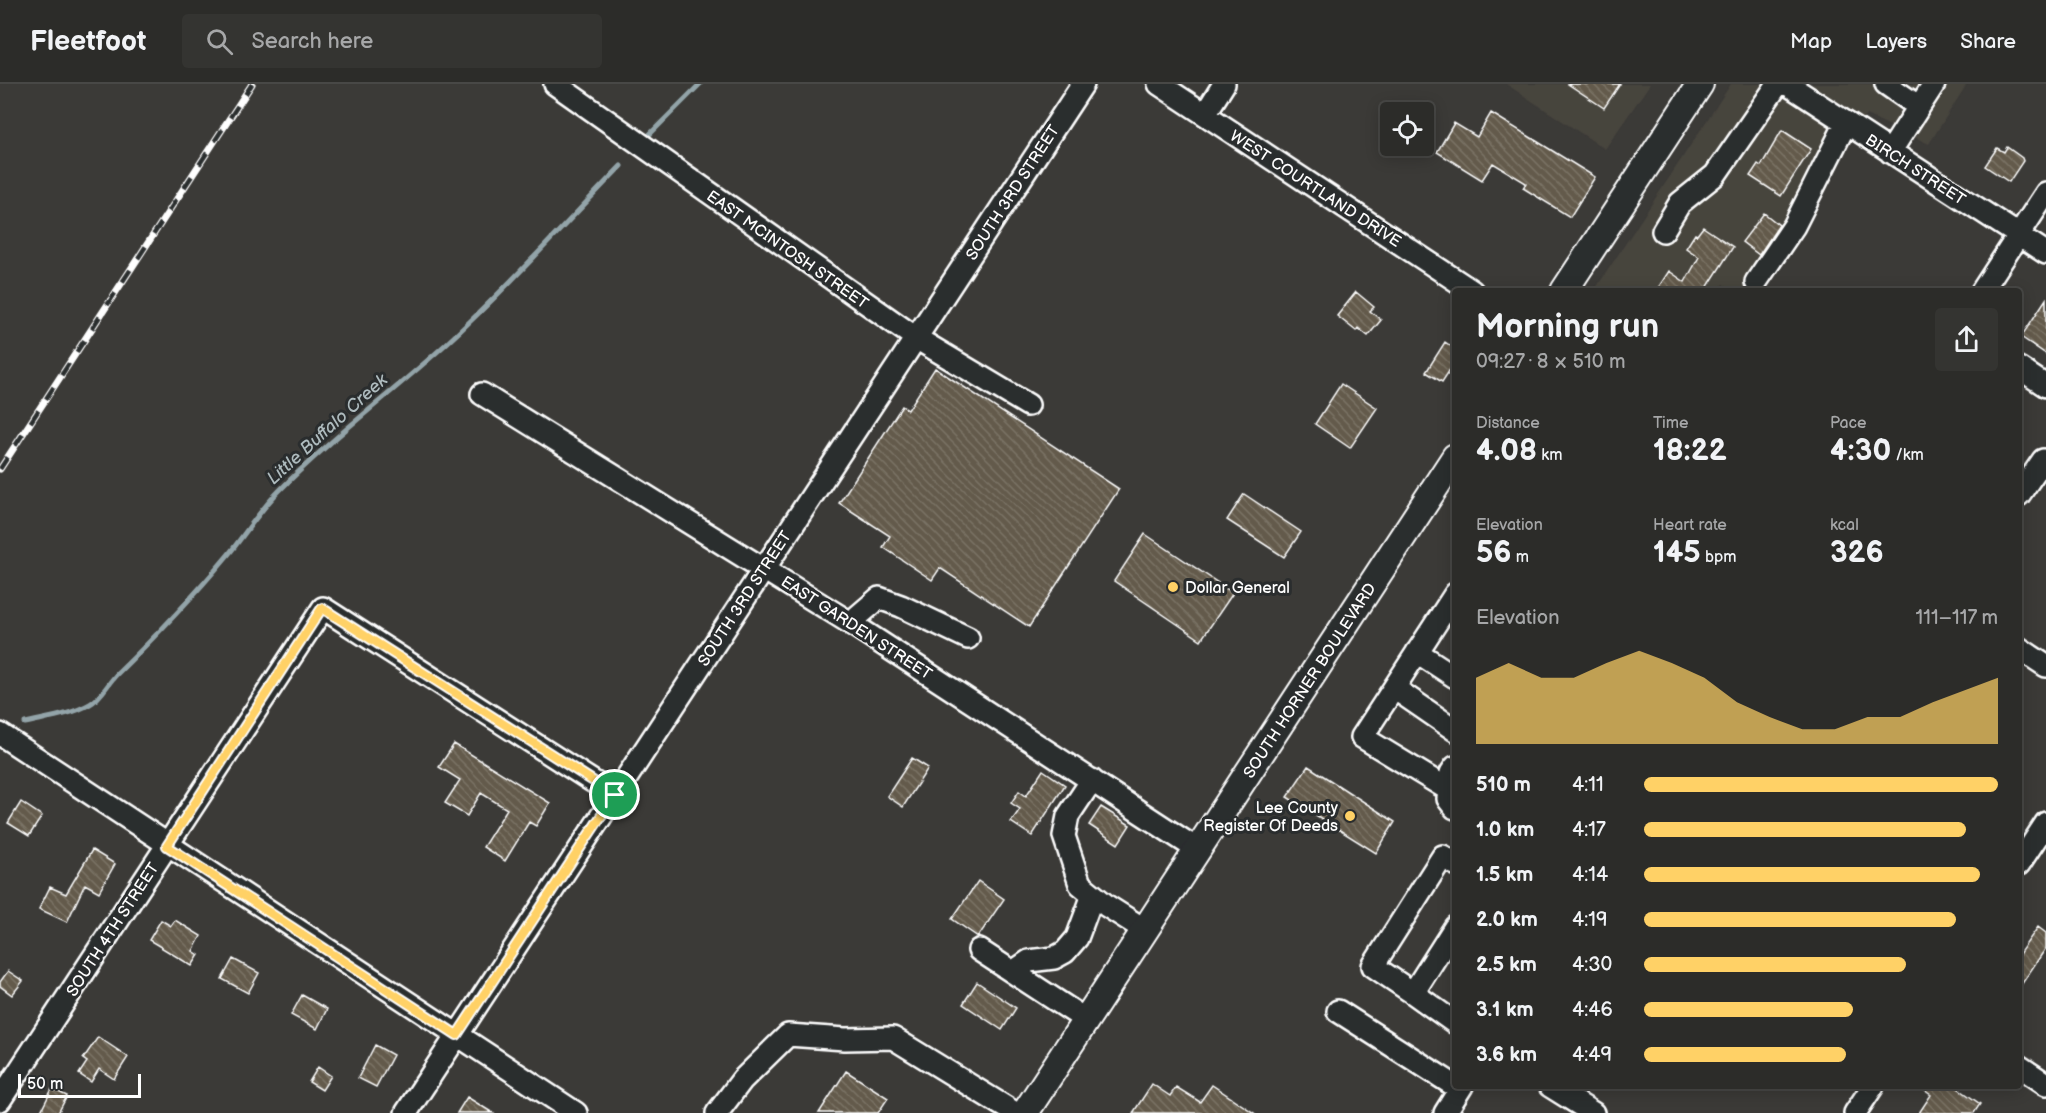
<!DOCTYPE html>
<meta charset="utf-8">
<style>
:root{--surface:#2c2c29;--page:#343431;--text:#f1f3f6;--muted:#a6a7a8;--line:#484846;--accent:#ffd166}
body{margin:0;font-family:"Balsamiq Sans",sans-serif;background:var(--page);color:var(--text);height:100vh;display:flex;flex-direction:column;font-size:22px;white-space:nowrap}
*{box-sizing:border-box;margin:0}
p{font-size:20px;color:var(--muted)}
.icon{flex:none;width:33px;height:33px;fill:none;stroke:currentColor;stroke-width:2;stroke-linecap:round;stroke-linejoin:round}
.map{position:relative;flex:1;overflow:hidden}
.details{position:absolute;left:1452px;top:204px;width:570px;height:801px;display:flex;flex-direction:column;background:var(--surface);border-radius:6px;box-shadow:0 3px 15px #0003,0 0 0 2px var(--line)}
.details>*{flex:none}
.fabs{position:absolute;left:1380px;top:18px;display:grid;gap:12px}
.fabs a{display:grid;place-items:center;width:54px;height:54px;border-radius:6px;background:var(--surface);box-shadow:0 3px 15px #0003,0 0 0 2px var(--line);font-size:30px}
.scale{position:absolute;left:18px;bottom:15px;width:123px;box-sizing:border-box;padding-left:6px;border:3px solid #fff;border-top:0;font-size:16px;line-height:21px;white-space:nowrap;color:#fff;-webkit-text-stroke:4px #2a2d2e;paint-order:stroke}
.pin{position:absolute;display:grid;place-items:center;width:51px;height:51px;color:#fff;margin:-26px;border:3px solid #fff;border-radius:50%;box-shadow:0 2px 6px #0007}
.round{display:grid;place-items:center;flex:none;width:63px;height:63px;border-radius:6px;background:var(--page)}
.summary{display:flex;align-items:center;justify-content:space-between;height:102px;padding:0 24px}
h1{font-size:33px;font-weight:600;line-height:45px}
.figures{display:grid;grid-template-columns:repeat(3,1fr);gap:9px;height:102px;padding:6px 24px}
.figures div{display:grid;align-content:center}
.figures b{font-size:30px;font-weight:600}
.figures small{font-size:16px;font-weight:400}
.figures p{font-size:16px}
.chart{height:168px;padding:12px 24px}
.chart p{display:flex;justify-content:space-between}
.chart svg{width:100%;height:108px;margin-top:6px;fill:var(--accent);opacity:.7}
ul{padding:0 24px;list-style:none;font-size:20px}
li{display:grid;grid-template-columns:96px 72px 1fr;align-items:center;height:45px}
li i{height:15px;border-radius:8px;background:var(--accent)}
header{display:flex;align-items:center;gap:36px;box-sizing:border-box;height:84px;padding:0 30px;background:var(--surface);border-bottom:2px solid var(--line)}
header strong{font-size:28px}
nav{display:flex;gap:33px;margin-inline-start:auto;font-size:21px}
.search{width:420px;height:54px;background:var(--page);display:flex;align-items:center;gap:15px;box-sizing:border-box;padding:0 21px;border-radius:6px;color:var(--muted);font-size:22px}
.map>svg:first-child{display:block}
.built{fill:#47443d}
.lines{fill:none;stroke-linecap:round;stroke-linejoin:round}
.stream{stroke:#93a4a9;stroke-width:5}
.building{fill:url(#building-back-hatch);stroke:#fff;stroke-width:1.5}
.minor-casing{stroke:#fff;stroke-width:26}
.major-casing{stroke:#fff;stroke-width:30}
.minor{stroke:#2a2d2e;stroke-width:21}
.major{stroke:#2a2d2e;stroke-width:26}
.rail-casing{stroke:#fff;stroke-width:7}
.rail{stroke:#2a2d2e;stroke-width:4.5;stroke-dasharray:14;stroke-linecap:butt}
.route-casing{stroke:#fff;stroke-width:12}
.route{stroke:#ffd166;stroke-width:8}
.poi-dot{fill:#ffd166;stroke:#2a2d2e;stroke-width:2}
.labels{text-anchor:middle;stroke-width:6;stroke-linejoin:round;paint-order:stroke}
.street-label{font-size:16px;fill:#fff;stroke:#2a2d2e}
.poi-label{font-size:16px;fill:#fff;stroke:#2a2d2e;text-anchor:start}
.water-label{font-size:18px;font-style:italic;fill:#aebbbe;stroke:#2a2d2e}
</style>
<header>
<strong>Fleetfoot</strong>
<div class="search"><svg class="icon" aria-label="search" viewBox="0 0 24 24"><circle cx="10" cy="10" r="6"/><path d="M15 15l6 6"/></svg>Search here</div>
<nav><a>Map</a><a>Layers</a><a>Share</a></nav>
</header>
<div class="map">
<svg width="2046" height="1029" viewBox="0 0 2046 1029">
<defs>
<pattern id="building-back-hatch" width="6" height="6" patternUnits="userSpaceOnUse" patternTransform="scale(1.5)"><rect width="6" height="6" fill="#635a4b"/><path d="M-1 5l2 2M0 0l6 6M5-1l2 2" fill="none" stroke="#7a7366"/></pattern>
</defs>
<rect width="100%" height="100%" fill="#3b3a37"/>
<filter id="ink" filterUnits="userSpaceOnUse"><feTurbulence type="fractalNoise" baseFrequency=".0167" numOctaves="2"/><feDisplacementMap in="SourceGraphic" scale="12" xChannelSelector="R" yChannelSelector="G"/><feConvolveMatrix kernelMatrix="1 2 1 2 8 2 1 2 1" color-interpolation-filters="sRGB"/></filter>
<g filter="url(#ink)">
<path class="built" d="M1506,0H1650L1605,65Z
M1731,0H1967L1929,60L1867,31L1750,207H1733L1723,200L1719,207H1594Z"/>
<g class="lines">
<path class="stream" d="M645,55L700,0
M25,639C46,634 71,631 90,620C101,614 108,599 117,590C156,552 193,513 228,471C245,450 260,426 279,407C331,354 391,310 446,260C507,204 563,142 621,82"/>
</g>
<path class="building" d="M1568,0H1620L1604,24Z
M1491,29L1595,93L1570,133L1523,104L1526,99L1493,79L1482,96L1437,68L1454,39L1477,53Z
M1782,46L1811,65L1781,112L1750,92L1758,80L1761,82Z
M2007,63L2022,74L2023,77L2009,98L1985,82L1997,64L2004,68Z
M1764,129L1779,141L1759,171L1742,158Z
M1703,143L1733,163L1705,207H1656L1669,187L1685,198L1699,173L1686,164L1695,150L1697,151Z
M1356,208L1374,223L1370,227L1381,236L1368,252L1358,244L1356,247L1337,232Z
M2046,215V270L2021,253Z
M1445,258L1455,265V278L1442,298L1426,288Z
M935,284L1119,405L1029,543L940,484L932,496L883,463L890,452L839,419L902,322L908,326Z
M1341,300L1377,324L1350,364L1315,340Z
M1244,410L1301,448L1284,473L1227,436Z
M1145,450L1233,509L1201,556L1114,497Z
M454,660L550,719L536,742L529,738L505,777L483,763L507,725L481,709L467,732L445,719L460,696L439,683Z
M912,674L928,684L903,723L887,712Z
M1308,682L1395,738L1376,769L1287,713Z
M1043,686L1065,701L1032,752L1011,738L1020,725L1011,719L1019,707L1026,712Z
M21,718L42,732L29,752L8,739Z
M1101,723L1130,741L1118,760L1089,741Z
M92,766L115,780L99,808L85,800L67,838L39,825L50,803L66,810Z
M978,797L1004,815L978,853L952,835Z
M161,836L171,842L175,836L201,852L193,867L199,871L192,882L149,856Z
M2038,843L2046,849V864L2019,904V870Z
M233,875L259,889L248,909L222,895Z
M8,887L23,897L12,911L0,902V898Z
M977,898L1016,924L1002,946L963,920Z
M302,911L327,925L317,945L291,931Z
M98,953L128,973L114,995L99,985L91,998L79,990L87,978L83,975Z
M375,961L393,971L376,1003L358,994Z
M318,983L331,992L322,1006L309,998Z
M846,987L888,1014L878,1029H819Z
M1152,1000L1170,1012L1176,1003L1200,1018L1212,1001L1254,1029H1133Z
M1918,1002H1955L1980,1020L1974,1029H1919L1931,1011Z
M52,1005L67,1012L58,1029H40Z
M467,1013L493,1029H457Z"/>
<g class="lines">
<defs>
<path id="minor" d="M555,0L916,254L1028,321
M1159,0L1472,207
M1787,0L2046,169
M1886,0L1919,23L1890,68
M1919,23L1934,0
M1205,30L1224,0
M1663,147L1680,119L1715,91L1778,0
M1756,198L1794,142L1846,39
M1982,207L2046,109
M2019,284L2046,302
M482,310L852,540L1198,766
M2019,411L2043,376
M852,540L858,532L879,514L901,522L968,554
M2019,564L2046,582
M1417,568L1455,593
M1394,604L1455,646
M0,650L576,1029
M1455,683L1451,689L1448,715L1455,724
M1092,696L1068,732L1064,752L1080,800L1107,822L1145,846
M1449,706L1362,653L1455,510
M2019,780L2046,739
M1455,843L1413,909L1455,939
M979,866L1086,936
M1013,888L1029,877L1054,874L1065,868L1077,854L1093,811
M1413,909L1373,882L1443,772L1455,780
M1338,927L1455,1002
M2019,982L2046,1000
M1550,1002L1593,1029
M0,1016L323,524L614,711
M406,1029L1083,0
M717,1029L742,996L788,951L845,955L893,954L1015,1029
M1445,1029L1462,1002
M1855,1029L1873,1002"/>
<path id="major" d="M1564,207L1700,0
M1025,1029L1455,373"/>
</defs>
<use href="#minor" class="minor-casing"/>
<use href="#major" class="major-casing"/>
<use href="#minor" class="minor"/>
<use href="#major" class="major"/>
<defs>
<path id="rail" d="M0,385L252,0"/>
</defs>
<use href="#rail" class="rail-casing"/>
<use href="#rail" class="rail"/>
</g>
</g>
<g class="lines" filter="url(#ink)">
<defs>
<path id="route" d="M322,524L615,711L457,951L167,762Z"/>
</defs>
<use href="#route" class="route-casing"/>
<use href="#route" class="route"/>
</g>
<g class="poi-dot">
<circle cx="1173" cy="503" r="6"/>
<circle cx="1350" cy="732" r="6"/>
</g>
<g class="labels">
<g class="street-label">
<text transform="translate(1916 85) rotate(33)" y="6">BIRCH STREET</text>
<text transform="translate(1316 104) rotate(33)" y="6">WEST COURTLAND DRIVE</text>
<text transform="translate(1012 108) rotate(-57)" y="6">SOUTH 3RD STREET</text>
<text transform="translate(788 165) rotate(35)" y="6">EAST MCINTOSH STREET</text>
<text transform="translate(744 514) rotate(-57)" y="6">SOUTH 3RD STREET</text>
<text transform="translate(857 543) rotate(33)" y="6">EAST GARDEN STREET</text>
<text transform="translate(1309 596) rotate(-57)" y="6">SOUTH HORNER BOULEVARD</text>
<text transform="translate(112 845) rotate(-57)" y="6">SOUTH 4TH STREET</text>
</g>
<g class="poi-label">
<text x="1185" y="509">Dollar General</text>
<text x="1338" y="729" text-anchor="end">Lee County<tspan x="1338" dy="18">Register Of Deeds</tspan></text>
</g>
<g class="water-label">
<text transform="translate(327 345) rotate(-42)" y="6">Little Buffalo Creek</text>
</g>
</g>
</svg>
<div class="fabs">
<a><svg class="icon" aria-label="locate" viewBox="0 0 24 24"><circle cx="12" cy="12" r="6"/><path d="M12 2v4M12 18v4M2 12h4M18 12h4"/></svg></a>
</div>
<div class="scale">50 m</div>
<div class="pin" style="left:615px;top:711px;background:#1e9e55"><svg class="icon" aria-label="arrive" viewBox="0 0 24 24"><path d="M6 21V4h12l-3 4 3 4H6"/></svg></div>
<section class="details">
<div class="summary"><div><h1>Morning run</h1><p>09:27 · 8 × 510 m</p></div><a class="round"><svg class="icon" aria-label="share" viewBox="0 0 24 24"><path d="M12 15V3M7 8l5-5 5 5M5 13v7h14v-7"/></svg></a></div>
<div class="figures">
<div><p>Distance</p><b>4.08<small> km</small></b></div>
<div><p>Time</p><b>18:22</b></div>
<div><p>Pace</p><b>4:30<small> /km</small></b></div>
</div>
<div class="figures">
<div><p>Elevation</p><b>56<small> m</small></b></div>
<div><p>Heart rate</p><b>145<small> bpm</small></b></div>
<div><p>kcal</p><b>326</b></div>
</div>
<div class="chart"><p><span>Elevation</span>111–117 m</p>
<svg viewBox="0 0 160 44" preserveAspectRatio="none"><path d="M0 44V17L10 11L20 17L30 17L40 11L50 6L60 11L70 17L80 27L90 33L100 38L110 38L120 33L130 33L140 27L150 22L160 17V44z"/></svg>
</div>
<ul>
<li><b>510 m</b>4:11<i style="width:100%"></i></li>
<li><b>1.0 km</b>4:17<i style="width:91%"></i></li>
<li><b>1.5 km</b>4:14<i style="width:95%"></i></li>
<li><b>2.0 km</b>4:19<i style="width:88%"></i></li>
<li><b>2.5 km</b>4:30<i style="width:74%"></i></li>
<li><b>3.1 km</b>4:46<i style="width:59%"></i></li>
<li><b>3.6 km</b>4:49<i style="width:57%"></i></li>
</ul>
</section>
</div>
